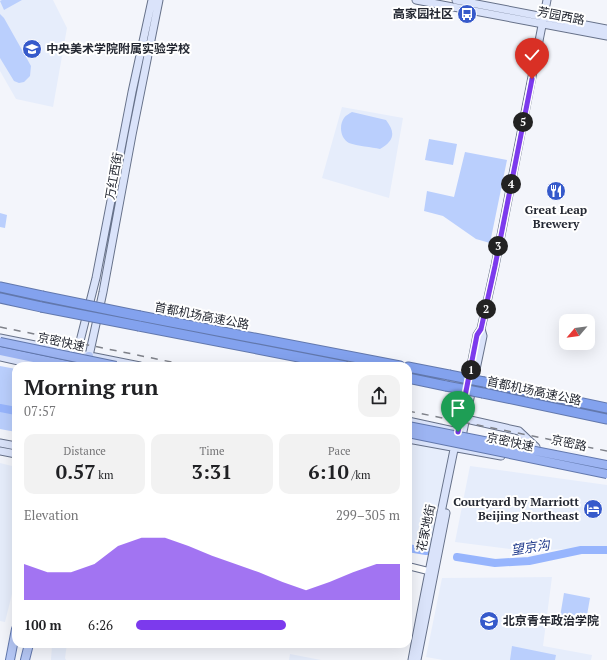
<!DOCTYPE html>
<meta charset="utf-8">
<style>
:root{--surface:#fff;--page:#f2f2f2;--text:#202124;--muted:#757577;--accent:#7c3aed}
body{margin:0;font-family:"PT Serif","Noto Sans SC",serif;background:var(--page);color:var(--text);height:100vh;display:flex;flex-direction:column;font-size:15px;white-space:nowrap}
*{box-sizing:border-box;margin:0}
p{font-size:13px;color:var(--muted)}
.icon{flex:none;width:22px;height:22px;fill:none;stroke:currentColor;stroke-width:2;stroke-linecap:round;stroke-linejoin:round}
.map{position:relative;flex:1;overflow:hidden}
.panel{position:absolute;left:12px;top:362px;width:400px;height:286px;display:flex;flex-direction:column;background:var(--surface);border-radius:12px;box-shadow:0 4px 16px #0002}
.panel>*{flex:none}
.needle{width:26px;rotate:241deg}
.buttons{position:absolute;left:559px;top:314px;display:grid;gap:8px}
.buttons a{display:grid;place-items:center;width:36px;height:36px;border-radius:8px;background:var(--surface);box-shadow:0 4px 16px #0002;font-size:20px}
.pin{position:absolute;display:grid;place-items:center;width:34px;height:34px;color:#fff;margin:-41px -17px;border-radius:50% 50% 50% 0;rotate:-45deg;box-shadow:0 0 4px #0007}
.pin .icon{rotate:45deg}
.km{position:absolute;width:20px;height:20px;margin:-10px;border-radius:50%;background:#222;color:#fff;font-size:11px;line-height:20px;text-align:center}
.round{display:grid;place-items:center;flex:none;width:42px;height:42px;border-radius:12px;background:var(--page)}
.overview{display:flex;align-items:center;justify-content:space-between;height:68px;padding:0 12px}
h1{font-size:22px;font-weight:600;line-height:30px}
.figures{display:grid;grid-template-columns:repeat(3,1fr);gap:6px;height:68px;padding:4px 12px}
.figures div{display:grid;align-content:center;border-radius:10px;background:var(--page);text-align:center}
.figures b{font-size:20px;font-weight:600}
.figures small{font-size:11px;font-weight:400}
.figures p{font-size:11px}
.chart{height:112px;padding:8px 12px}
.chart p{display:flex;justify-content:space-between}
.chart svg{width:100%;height:72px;margin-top:4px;fill:var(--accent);opacity:.7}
ul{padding:0 12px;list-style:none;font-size:13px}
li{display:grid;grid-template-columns:64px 48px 1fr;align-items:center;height:30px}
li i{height:10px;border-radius:5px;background:var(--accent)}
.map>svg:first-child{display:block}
.built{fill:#e6edfb}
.green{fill:#bacffd}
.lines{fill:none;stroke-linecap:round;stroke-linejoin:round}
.river{stroke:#97b5fd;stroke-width:8}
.tertiary-casing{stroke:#667189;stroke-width:8}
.secondary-casing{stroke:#667189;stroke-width:9}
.primary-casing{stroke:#6278ad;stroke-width:10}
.trunk-casing{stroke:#6278ad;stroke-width:10}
.motorway-casing{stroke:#6278ad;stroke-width:11}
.tertiary{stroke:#fff;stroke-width:6}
.secondary{stroke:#dae3fa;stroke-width:7}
.primary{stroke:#b5c7f5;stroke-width:8}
.trunk{stroke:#9cb4f2;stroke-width:8}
.motorway{stroke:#83a2ee;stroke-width:9}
.rail{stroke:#7f828a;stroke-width:1.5;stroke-dasharray:7 7;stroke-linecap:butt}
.trunk-bridge-casing{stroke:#6278ad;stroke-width:10;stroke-linecap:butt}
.motorway-bridge-casing{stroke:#6278ad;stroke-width:11;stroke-linecap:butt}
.trunk-bridge{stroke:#9cb4f2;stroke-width:8}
.motorway-bridge{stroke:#83a2ee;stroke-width:9}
.route-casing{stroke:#fff;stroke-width:8}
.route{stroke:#7c3aed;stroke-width:5}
.labels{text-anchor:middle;stroke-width:4;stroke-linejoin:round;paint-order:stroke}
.poi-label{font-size:12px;font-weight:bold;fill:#252933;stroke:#fff;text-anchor:end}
.street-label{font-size:12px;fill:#252933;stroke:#fff}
.water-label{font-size:13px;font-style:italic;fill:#213b8c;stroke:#fff}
</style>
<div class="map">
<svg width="607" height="660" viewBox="0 0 607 660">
<rect width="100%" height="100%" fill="#f3f5fb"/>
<path class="built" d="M0,0H53L67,28L53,107L16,99L0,71Z
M342,107L403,118L389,198L322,178Z
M408,437L451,445L430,547L408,543Z
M0,463L16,467V578L5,622L0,621Z
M470,466L607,485V547L525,551L455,542Z
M552,577L543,646L592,655L591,660H443L426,657L442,578Z
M52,644H67L65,658L66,660H51Z
M290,654L321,660H289Z"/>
<path class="green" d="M2,0H22L4,10L0,1Z
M0,14L4,18L31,66L30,76L24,82L19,83L14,81L0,58Z
M352,112L386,120C396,133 394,141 380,149C372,147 357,146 349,143C340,138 339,125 344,118C346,115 349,114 352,112Z
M429,139L457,144L453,165L425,160Z
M465,152L507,160L490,243L476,239L443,216L424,211L427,191L454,197Z
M0,213L7,215L5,228L0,227Z
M0,366L16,369V432L0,429Z
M564,593L590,598L586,621L560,617Z
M512,646L556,655L555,660H510Z"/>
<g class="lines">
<path class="river" d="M0,408L16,411
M408,548L426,551
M457,557L495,563L529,561L581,550H607"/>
<defs>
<path id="tertiary" d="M408,566L428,571"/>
<path id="secondary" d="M416,0L607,36
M456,0L607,29
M0,338L140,366
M77,353L96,278L132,92L152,0
M89,356L103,292L132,135L159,0
M0,357L41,366
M466,419L519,431L536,447
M408,421L463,433
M408,439L501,456
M461,441L483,336L481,329
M0,443L16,446
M0,451L16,454
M412,660C432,551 456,444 477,335L481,329L495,266L547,0
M417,660L446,513"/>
<path id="primary" d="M88,366L89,356
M10,660L16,629
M25,660L29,644"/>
<path id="trunk" d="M0,351L72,366"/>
<path id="motorway" d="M0,287L42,296
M0,298L41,307
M140,316L400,366
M139,326L345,366
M408,367L449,375
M408,378L446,386
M484,382L607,408
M483,393L607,419"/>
</defs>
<use href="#tertiary" class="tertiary-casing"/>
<use href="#secondary" class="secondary-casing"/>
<use href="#primary" class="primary-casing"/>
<use href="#trunk" class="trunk-casing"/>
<use href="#motorway" class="motorway-casing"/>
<use href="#tertiary" class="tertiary"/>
<use href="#secondary" class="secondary"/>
<use href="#primary" class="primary"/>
<use href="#trunk" class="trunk"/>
<use href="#motorway" class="motorway"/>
<path class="rail" d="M0,327L191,366
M408,411L607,451"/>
<defs>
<path id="trunk-bridge" d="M0,342L116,366
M408,426L607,465
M408,433L607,474"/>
<path id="motorway-bridge" d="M42,296L140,316
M41,307L139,326
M449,375L484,382
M446,386L483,393"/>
</defs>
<use href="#trunk-bridge" class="trunk-bridge-casing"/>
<use href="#motorway-bridge" class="motorway-bridge-casing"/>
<use href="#trunk-bridge" class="trunk-bridge"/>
<use href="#motorway-bridge" class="motorway-bridge"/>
</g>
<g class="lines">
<defs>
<path id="route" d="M458,432L477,335L481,329L495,266L532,79"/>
</defs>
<use href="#route" class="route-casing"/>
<use href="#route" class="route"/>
</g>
<defs>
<symbol id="bus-disc" viewBox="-11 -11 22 22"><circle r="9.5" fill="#365acb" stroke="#fff"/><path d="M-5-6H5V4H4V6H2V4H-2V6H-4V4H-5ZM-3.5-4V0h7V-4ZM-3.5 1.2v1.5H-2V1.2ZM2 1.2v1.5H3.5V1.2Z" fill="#fff"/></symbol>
<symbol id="school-disc" viewBox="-11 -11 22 22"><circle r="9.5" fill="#365acb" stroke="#fff"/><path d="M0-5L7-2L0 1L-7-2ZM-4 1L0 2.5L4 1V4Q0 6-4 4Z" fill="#fff"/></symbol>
<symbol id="restaurant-disc" viewBox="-11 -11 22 22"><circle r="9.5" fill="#365acb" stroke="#fff"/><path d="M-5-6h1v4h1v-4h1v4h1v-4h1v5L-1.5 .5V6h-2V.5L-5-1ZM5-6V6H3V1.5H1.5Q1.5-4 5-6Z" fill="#fff"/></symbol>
<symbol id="hotel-disc" viewBox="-11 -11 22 22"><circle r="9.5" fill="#365acb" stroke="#fff"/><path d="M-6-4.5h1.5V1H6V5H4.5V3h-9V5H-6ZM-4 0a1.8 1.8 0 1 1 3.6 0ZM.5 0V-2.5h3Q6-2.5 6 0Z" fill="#fff"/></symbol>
<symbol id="university-disc" viewBox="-11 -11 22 22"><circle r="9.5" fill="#365acb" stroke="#fff"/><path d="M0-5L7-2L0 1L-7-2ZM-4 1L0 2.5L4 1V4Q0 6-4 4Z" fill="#fff"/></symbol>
</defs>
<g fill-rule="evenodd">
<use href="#bus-disc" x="456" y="3" width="22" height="22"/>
<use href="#school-disc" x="21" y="38" width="22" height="22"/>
<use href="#restaurant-disc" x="545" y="180" width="22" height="22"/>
<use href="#hotel-disc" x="582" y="498" width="22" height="22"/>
<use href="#university-disc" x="478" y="610" width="22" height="22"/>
</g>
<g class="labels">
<g class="poi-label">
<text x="453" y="18">高家园社区</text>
<text x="46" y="53" text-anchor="start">中央美术学院附属实验学校</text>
<text x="556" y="214" text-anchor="middle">Great Leap<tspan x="556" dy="14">Brewery</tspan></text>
<text x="579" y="506">Courtyard by Marriott<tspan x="579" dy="14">Beijing Northeast</tspan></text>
<text x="503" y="625" text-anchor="start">北京青年政治学院</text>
</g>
<g class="street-label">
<text transform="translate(561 16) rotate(11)" y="4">芳园西路</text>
<text transform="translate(114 176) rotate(-80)" y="4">万红西街</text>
<text transform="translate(202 316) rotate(11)" y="4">首都机场高速公路</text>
<text transform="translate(61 342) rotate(12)" y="4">京密快速</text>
<text transform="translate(534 391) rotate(12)" y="4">首都机场高速公路</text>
<text transform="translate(510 442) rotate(12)" y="4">京密快速</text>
<text transform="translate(569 443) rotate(12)" y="4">京密路</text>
<text transform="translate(426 528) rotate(-78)" y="4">花家地街</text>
</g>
<g class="water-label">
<text transform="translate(530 547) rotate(-8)" y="5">望京沟</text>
</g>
</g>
</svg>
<div class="buttons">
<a><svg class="needle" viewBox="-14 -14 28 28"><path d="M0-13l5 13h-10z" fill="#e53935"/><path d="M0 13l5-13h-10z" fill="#757577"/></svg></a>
</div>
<div class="pin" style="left:458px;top:432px;background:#1e9e55"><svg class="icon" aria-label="arrive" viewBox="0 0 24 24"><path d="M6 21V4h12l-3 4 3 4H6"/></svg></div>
<div class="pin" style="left:532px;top:79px;background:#d93025"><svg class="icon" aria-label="check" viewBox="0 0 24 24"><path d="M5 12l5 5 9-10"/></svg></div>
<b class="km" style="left:471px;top:370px">1</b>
<b class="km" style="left:486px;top:309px">2</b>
<b class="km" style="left:498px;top:246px">3</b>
<b class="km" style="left:511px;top:184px">4</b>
<b class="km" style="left:523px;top:122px">5</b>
<section class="panel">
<div class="overview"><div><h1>Morning run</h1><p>07:57</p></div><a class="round"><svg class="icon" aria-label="share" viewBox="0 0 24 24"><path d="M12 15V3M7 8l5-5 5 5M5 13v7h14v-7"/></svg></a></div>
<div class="figures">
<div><p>Distance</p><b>0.57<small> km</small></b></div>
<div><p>Time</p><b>3:31</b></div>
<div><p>Pace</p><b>6:10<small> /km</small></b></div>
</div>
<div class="chart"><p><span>Elevation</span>299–305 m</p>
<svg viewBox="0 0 160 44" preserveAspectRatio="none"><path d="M0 44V22L10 27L20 27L30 22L40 11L50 6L60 6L70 11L80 17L90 22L100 27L110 33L120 38L130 33L140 27L150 22L160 22V44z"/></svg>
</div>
<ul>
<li><b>100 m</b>6:26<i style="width:57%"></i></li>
</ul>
</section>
</div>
